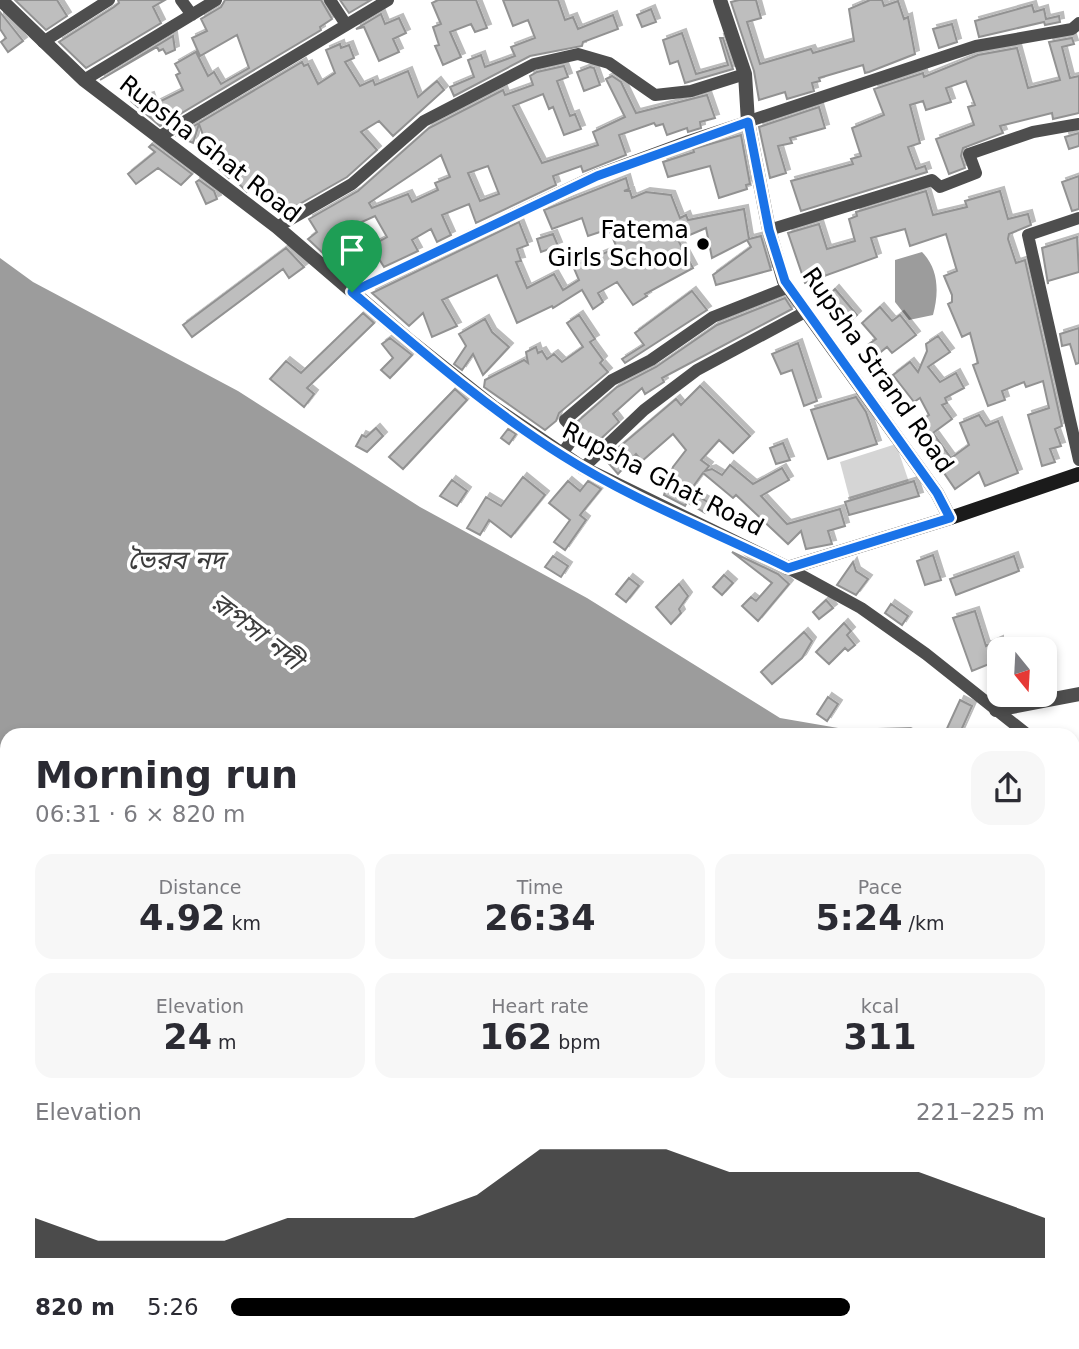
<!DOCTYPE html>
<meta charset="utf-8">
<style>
:root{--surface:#fff;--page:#f7f7f7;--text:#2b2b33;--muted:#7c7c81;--accent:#000}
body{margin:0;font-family:"DejaVu Sans","Noto Sans Bengali",sans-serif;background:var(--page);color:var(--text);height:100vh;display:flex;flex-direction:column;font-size:26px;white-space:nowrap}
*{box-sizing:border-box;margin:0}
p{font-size:23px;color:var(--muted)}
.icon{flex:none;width:38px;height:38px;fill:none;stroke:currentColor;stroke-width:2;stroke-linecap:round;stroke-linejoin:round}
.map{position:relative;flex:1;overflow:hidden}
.panel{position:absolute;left:0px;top:728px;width:1080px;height:621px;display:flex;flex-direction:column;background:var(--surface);border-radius:21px 21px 0 0;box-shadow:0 4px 10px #0003}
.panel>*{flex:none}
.needle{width:46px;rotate:162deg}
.buttons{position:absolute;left:987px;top:637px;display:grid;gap:14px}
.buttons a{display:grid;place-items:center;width:70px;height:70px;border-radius:14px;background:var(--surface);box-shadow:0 4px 10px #0003;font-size:35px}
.pin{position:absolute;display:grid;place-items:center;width:60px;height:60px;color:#fff;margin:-72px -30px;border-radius:50% 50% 50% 0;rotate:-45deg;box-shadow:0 0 7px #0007}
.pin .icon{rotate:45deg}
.round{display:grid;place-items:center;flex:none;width:74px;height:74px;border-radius:21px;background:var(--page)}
.headline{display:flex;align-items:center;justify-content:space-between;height:119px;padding:0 35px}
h1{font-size:38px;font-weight:700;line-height:52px}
.metrics{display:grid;grid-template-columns:repeat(3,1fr);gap:10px;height:119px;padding:7px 35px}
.metrics div{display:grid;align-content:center;border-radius:18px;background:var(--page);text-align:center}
.metrics b{font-size:35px;font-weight:700}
.metrics small{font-size:19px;font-weight:400}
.metrics p{font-size:19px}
.chart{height:196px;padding:14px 35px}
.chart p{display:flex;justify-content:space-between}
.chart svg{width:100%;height:126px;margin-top:7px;fill:var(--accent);opacity:.7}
ul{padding:0 35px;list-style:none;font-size:23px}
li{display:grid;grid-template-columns:112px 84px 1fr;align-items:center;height:52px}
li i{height:18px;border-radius:9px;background:var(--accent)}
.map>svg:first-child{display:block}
.green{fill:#d5d5d5}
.water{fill:#9c9c9c}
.building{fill:#bebebe;stroke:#929292;stroke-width:2;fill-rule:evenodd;filter:url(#shadow)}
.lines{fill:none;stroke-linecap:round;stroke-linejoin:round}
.minor{stroke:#4e4e4e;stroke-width:12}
.tertiary{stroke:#4e4e4e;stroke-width:14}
.secondary{stroke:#1b1b1b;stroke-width:14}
.route-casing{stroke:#fff;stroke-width:14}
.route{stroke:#1a73e8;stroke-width:9}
.poi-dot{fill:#000;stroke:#fff;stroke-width:2.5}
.labels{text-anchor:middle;stroke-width:7;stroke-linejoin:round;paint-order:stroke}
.street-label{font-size:24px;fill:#000;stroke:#fff}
.poi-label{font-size:24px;fill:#000;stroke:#fff;text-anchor:end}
.water-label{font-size:26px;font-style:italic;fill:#3d3d3d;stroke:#fff}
</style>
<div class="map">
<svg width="1079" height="1349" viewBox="0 0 1079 1349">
<defs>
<filter id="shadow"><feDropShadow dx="4" dy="-4" stdDeviation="0" flood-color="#0004"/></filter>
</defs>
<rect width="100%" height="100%" fill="#fff"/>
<path class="green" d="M896,444L909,482L850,500L840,462Z"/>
<path class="water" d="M922,252C939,269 939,293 933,315L909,320L895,302V260Z
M0,258L33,282L238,391L420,507L587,598L780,718L844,729L911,727L926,735H7V946L0,941Z
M1073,813L1079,816V1349H585L573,1342H1073Z"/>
<path class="building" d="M15,0H57L67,16L46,30Z
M118,0H165L153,7L161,23L86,68L59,42L114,7L119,3Z
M225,0H321L332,19L320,27L321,30L160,126L132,102L150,96L153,105L183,90L176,75L180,73L175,64L196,52L208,76L214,72L221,84L249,68L237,35L200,56L192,38L207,31L201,19L221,7Z
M340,0H371L349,13Z
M438,0H476L487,28L475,32L471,24L450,32L461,57L443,65L435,46L439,45L433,27L441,24L432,3Z
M503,0H558L565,20L573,17L578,29L613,15L618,29L583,42L582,46L530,56L454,96L450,87L474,77L468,60L481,55L485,67L515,56L511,47L535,38L528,20L513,26Z
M739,0H756L761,18L747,22L760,64L811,49L813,53L854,41L849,9L870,0H882L884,6L898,1L904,19L908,17L915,54L869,72L865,73L863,65L819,78L820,81L812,83L814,91L787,99L785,92L759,100L754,71L731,2Z
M1032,5L1034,12L1044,9L1046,19L1059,16L1060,22L1045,25L1044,22L979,37L975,21Z
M651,9L656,22L642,27L637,15Z
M0,12L23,41L8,52L1,42L6,38L0,29Z
M381,14L385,24L399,18L406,33L393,39L399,52L379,61L364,27L356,29Z
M952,24L957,42L939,48L933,29Z
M682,33L696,74L728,65L720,38H723L733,69L685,83L678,61L670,64L663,40Z
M173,36L175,50L166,54L163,49L159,51L157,47L100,80Z
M1072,38L1074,44L1062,47L1070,78L1079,76V113L1053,119L1052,113L1000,126L1003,133L963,148L961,156L965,168L949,174L936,139L974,125L968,107L975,105L966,81L946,88L951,102L926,110L923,101L910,105L920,143L908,147L916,169L925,166L927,172L801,211L791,181L853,164L851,159L861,156L852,128L884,115L874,89L923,73L924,77L978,55L1017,48L1028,88L1060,80L1049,42Z
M340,44L341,48L349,45L354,58L345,62L360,86L373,80L375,85L408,71L418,97L437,81L444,90L393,136L379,121L361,132L377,150L347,177L289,210L253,187L247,192L231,176L229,178L209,159L211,157L199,124L193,143L177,136L302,62L304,66L308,64L318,84L335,73L326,50Z
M564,66L568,77L557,81L570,116L575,114L581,129L564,135L553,107L549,109L543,94L513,106L542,163L598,145L593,132L625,117L606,79L612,76L621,82L636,113L707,95L715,118L700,122L701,128L688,132L687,128L667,135L663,124L656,126L654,123L619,135L626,155L583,172L581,166L553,176L556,185L476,223L469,204L442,215L451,235L437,242L431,229L412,240L418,251L384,267L371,246L387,237L375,216L346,229L352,242L328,258L308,239L317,232L309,219L358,191L429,128L503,90L505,95L533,85L530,76L537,72ZM441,155L450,177L435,183L438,190L412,202L408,194L372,208L369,203ZM488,166L499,194L480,201L468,173Z
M590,67L594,68L600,85L584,91L577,72Z
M819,107L825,128L790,138L792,143L778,146L786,173L770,178L759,127Z
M1079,133V146L1069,149L1065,137Z
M741,135L750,184L746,185L747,189L719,198L710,166L668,177L663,162L694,152L693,149Z
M152,144L192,174L181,185L158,168L136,184L128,174L155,152L149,147Z
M1079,176V209L1072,211L1062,182Z
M626,178L629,189L624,191H630L632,198L646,192L671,195L680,218L686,215L688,220L744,209L749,239L761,236L771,270L716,285L713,275L751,247L747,240L712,258L706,228L678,240L693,268L645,294L647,296L633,305L617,282L598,293L603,302L593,309L582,290L553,308L552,306L517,323L497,275L442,300L457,326L432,337L423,313L409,326L372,293L519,222L528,245L517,249L521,261L516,262L527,288L554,274L563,290L579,280L573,266L617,248L609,229L588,236L582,218L552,229L544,210Z
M199,180L214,191L217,199L206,204L196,182Z
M926,191L933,215L967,207L965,201L1000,191L1008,219L1028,214L1031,225L1009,234L1008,239L1016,263L1025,260L1062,426L1055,429L1061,446L1050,449L1055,462L1042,466L1028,415L1049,408L1043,381L1026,387L1024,382L1002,391L1005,400L988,406L973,365L978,363L970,333L962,337L948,304L952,302V295L944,276L957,271L946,234L910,246L905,229L871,238L877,257L805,283L788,233L819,224L827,249L855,241L849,219L857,216L856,212Z
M553,234L558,246L541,252L537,239Z
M1077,237L1079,272L1048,281V284L1042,248Z
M286,248L304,267L289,278L283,269L192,337L183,325Z
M835,289L857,315L844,327L835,317L842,311L829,295Z
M692,291L707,310L625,363L622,359L644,345L635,333Z
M785,298L792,309L662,378L664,382L645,394L642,388L613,414L619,422L594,445L585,435L578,421L617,387L656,367L717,325Z
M880,307L892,321L900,315L916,335L892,353L887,347L877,355L869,344L876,339L862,323Z
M363,313L374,323L307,388L314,394L304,407L270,379L286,361L301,373Z
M579,315L595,339L590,342L603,360L600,363L608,372L559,413L556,421L545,430L484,387L485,380L524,360L528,363L526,352L536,347L538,353L542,351L547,359L554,354L562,362L583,347L567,323Z
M485,319L492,332L509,347L483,375L473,354L462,370L454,364L466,346L459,334Z
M1079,328V363L1076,364L1070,344L1062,346L1060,334Z
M938,336L950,352L928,367L940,382L956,373L964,388L945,398L947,403L942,405L952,419L933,433L951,458L969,445L960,423L979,415L986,426L998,421L1018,473L985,486L979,472L955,489L923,442L925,440L915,426L929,415L920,398L914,402L893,375L910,362L918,372L927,351L926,344Z
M390,338L412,355L390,378L381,370L393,358L382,344Z
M798,343L817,401L804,406L792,370L781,374L772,354Z
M700,386L750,436L733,453L719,440L701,460L709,466L705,471L712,469L722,475L730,465L753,484L782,468L789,480L761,496L787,524L840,509L845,526L828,531L832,544L806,549L801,531L788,544L736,495L733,498L703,473L690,491L711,504L705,513L687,502L685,506L664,495L673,467L686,450L673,434L642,461L636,454L618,474L605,459L676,399L681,405Z
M455,389L467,400L403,469L389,457Z
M856,397L866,412L877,444L828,459L811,410Z
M376,428L383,436L367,452L356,446L362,435L366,437Z
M508,429L516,434L509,444L501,438Z
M783,443L790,460L776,464L770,448Z
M523,477L545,495L511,537L489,520L480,535L467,528L486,497L501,506Z
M452,480L467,491L457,506L440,496Z
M568,481L580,491L588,481L601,489L580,515L586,520L565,550L554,542L570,520L549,503Z
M914,481L919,496L849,515L845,502Z
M732,552L778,574L789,584L758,621L742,606L751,597L756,601L772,583Z
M933,555L941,580L925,585L917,561Z
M553,556L568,566L561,577L545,567Z
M1014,556L1019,571L956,595L950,579Z
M853,562L856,571L868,579L856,595L837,585Z
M724,575L733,583L722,595L713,587Z
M629,578L639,586L626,602L616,594Z
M679,584L688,596L679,609L681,613L671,624L656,607Z
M826,600L833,608L819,619L813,612Z
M891,604L908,616L902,625L885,613Z
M975,611L986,646L999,640V660L972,671L953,618Z
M844,623L851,631L847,635L855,645L848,651L845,648L829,664L816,652Z
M804,632L812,641L802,658L772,684L761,672Z
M828,697L838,704L827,721L817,714Z
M960,700L972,706L959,735H944Z"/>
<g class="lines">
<path class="minor" d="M181,0L192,15
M330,0L345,23
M43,42L109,0
M84,80L216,0
M159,137L388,0
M1079,218L1028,235L1079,460
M277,227L352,184L424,121L534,64L578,54L609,63L655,95L691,91L745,74
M769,230L932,180L940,187L976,173L969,154L1033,132L1079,124
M352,292L597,175L689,141L976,46L1072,29L1079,23
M561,455L577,433L565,420L612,380L651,360L713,317L789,287
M583,468L644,410L697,370L807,311
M788,568L861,608L926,654L1028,735
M1073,757L1079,760"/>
<path class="tertiary" d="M1,0L84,80L277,227L410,341L493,407L583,468L788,568
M720,0L745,74L748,122L769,230L784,281L937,493L950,518
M996,710L1079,694"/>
<path class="secondary" d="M788,568L950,518L1079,474"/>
</g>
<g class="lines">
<defs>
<path id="route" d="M748,122L769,230L785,281L937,493L950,518L788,568C713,531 634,501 563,456C488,409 420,350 352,292L597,176Z"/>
</defs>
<use href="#route" class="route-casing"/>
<use href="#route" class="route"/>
</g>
<circle class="poi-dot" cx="703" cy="244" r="7"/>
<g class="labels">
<g class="street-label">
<text transform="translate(210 149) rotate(38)" y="8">Rupsha Ghat Road</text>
<text transform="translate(878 370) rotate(55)" y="8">Rupsha Strand Road</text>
<text transform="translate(663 479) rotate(27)" y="8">Rupsha Ghat Road</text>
</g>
<g class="poi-label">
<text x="689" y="238">Fatema<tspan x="689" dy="28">Girls School</tspan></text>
</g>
<g class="water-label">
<text x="176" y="569">ভৈরব নদ</text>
<text transform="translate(257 631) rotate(38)" y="9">রূপসা নদী</text>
</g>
</g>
</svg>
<div class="buttons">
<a><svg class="needle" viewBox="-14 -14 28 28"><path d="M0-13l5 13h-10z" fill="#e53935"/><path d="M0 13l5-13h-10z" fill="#7c7c81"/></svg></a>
</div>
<div class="pin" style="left:352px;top:292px;background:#1e9e55"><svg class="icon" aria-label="arrive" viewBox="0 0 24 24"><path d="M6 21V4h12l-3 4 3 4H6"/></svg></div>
<section class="panel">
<div class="headline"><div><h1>Morning run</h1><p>06:31 · 6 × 820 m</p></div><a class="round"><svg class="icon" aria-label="share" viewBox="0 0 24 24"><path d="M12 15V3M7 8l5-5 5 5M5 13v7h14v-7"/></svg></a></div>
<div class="metrics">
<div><p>Distance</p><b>4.92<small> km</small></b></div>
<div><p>Time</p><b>26:34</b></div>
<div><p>Pace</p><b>5:24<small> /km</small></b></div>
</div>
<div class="metrics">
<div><p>Elevation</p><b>24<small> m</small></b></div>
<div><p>Heart rate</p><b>162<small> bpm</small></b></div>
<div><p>kcal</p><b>311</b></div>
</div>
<div class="chart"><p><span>Elevation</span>221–225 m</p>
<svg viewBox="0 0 160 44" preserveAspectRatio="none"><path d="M0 44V30L10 38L20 38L30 38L40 30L50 30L60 30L70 22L80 6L90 6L100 6L110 14L120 14L130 14L140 14L150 22L160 30V44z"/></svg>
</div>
<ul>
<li><b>820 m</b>5:26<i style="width:76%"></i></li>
</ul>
</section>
</div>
